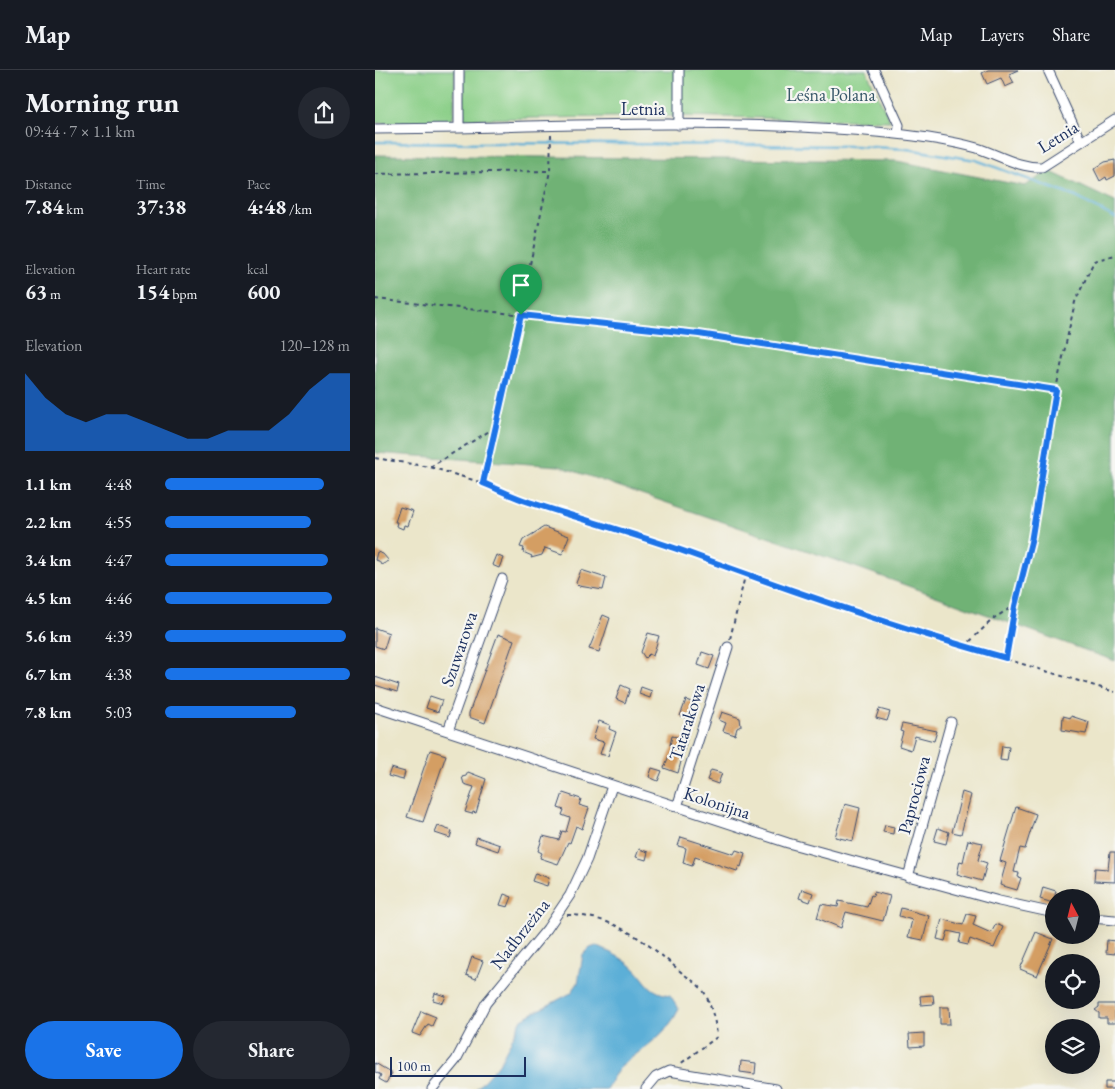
<!DOCTYPE html>
<meta charset="utf-8">
<style>
:root{--surface:#171b24;--page:#242831;--text:#f1f3f6;--muted:#9ea1a6;--line:#363941;--accent:#1a73e8}
body{margin:0;font-family:"EB Garamond",serif;background:var(--page);color:var(--text);height:100vh;display:flex;flex-direction:column;font-size:19px;white-space:nowrap}
*{box-sizing:border-box;margin:0}
p{font-size:16px;color:var(--muted)}
.icon{flex:none;width:28px;height:28px;fill:none;stroke:currentColor;stroke-width:2;stroke-linecap:round;stroke-linejoin:round}
.map{position:relative;flex:1;overflow:hidden}
.panel{display:flex;flex-direction:column;background:var(--surface);width:375px}
.panel>*{flex:none}
.needle{width:32px;rotate:353deg}
.tools{position:absolute;left:670px;top:819px;display:grid;gap:10px}
.tools a{display:grid;place-items:center;width:55px;height:55px;border-radius:50%;background:var(--surface);box-shadow:0 5px 20px #0002;font-size:25px}
.scale{position:absolute;left:15px;bottom:12px;width:136px;box-sizing:border-box;padding-left:5px;border:2px solid #1b2f5e;border-top:0;font-size:14px;line-height:18px;white-space:nowrap;color:#1b2f5e;-webkit-text-stroke:4px #f6f6f2;paint-order:stroke}
.pin{position:absolute;display:grid;place-items:center;width:42px;height:42px;color:#fff;margin:-51px -21px;border-radius:50% 50% 50% 0;rotate:-45deg;box-shadow:0 0 5px #0007}
.pin .icon{rotate:45deg}
.round{display:grid;place-items:center;flex:none;width:52px;height:52px;border-radius:26px;background:var(--page)}
.overview{display:flex;align-items:center;justify-content:space-between;height:85px;padding:0 25px}
h1{font-size:28px;font-weight:700;line-height:38px}
.metrics{display:grid;grid-template-columns:repeat(3,1fr);gap:8px;height:85px;padding:5px 25px}
.metrics div{display:grid;align-content:center}
.metrics b{font-size:21px;font-weight:700}
.metrics small{font-size:14px;font-weight:400}
.metrics p{font-size:14px}
.chart{height:140px;padding:10px 25px}
.chart p{display:flex;justify-content:space-between}
.chart svg{width:100%;height:90px;margin-top:5px;fill:var(--accent);opacity:.7}
.primary-button{display:flex;gap:10px;margin-top:auto;padding:10px 25px}
.primary-button a{flex:1;height:58px;border-radius:30px;background:var(--accent);color:#fff;font-size:20px;font-weight:700;line-height:58px;text-align:center}
.primary-button a+a{background:var(--page);color:var(--text)}
ul{padding:0 25px;list-style:none;font-size:16px}
li{display:grid;grid-template-columns:80px 60px 1fr;align-items:center;height:38px}
li i{height:12px;border-radius:6px;background:var(--accent)}
header{display:flex;align-items:center;gap:30px;box-sizing:border-box;height:70px;padding:0 25px;background:var(--surface);border-bottom:1px solid var(--line)}
header strong{font-size:24px}
nav{display:flex;gap:28px;margin-inline-start:auto;font-size:18px}
main{display:flex;flex:1;min-height:0}
.map>svg:first-child{display:block}
.green{fill:#8bcf88;stroke:#537f73}
.forest{fill:#70b274;stroke:#467069}
.water{fill:#5bafd7;stroke:#3b6f9a}
.lines{fill:none;stroke-linecap:round;stroke-linejoin:round}
.stream{stroke:#5bafd7;stroke-width:2.5}
.building{fill:#d49e64}
.minor-casing{stroke:#3a4a6e;stroke-width:11}
.path{stroke:#3a4a6e;stroke-width:2;stroke-dasharray:4 4;stroke-linecap:butt}
.minor{stroke:#fff;stroke-width:9}
.route-casing{stroke:#fff;stroke-width:10}
.route{stroke:#1a73e8;stroke-width:6}
.labels{text-anchor:middle;stroke-width:4.5;stroke-linejoin:round;paint-order:stroke}
.park-label{font-size:18px;fill:#375768;stroke:#f6f6f2}
.street-label{font-size:18px;fill:#1b2f5e;stroke:#f6f6f2}
</style>
<header>
<strong>Map</strong>
<nav><a>Map</a><a>Layers</a><a>Share</a></nav>
</header>
<main>
<section class="panel">
<div class="overview"><div><h1>Morning run</h1><p>09:44 · 7 × 1.1 km</p></div><a class="round"><svg class="icon" aria-label="share" viewBox="0 0 24 24"><path d="M12 15V3M7 8l5-5 5 5M5 13v7h14v-7"/></svg></a></div>
<div class="metrics">
<div><p>Distance</p><b>7.84<small> km</small></b></div>
<div><p>Time</p><b>37:38</b></div>
<div><p>Pace</p><b>4:48<small> /km</small></b></div>
</div>
<div class="metrics">
<div><p>Elevation</p><b>63<small> m</small></b></div>
<div><p>Heart rate</p><b>154<small> bpm</small></b></div>
<div><p>kcal</p><b>600</b></div>
</div>
<div class="chart"><p><span>Elevation</span>120–128 m</p>
<svg viewBox="0 0 160 44" preserveAspectRatio="none"><path d="M0 44V6L10 18L20 26L30 30L40 26L50 26L60 30L70 34L80 38L90 38L100 34L110 34L120 34L130 26L140 14L150 6L160 6V44z"/></svg>
</div>
<ul>
<li><b>1.1 km</b>4:48<i style="width:86%"></i></li>
<li><b>2.2 km</b>4:55<i style="width:79%"></i></li>
<li><b>3.4 km</b>4:47<i style="width:88%"></i></li>
<li><b>4.5 km</b>4:46<i style="width:90%"></i></li>
<li><b>5.6 km</b>4:39<i style="width:98%"></i></li>
<li><b>6.7 km</b>4:38<i style="width:100%"></i></li>
<li><b>7.8 km</b>5:03<i style="width:71%"></i></li>
</ul>
<div class="primary-button"><a>Save</a><a>Share</a></div>
</section>
<div class="map">
<svg width="740" height="1019" viewBox="0 0 740 1019">
<rect width="100%" height="100%" fill="#f6f6f2"/>
<filter id="ink" filterUnits="userSpaceOnUse"><feTurbulence type="fractalNoise" baseFrequency=".02" numOctaves="2"/><feDisplacementMap in="SourceGraphic" scale="10" xChannelSelector="R" yChannelSelector="G"/><feConvolveMatrix kernelMatrix="1 2 1 2 8 2 1 2 1" color-interpolation-filters="sRGB"/></filter>
<filter id="wash" filterUnits="userSpaceOnUse"><feTurbulence type="fractalNoise" baseFrequency=".0096" numOctaves="4" result="noise"/><feDisplacementMap in="SourceGraphic" scale="20" xChannelSelector="R" yChannelSelector="G"/><feGaussianBlur stdDeviation="1.12" result="paint"/><feColorMatrix in="noise" values="0 0 0 0 0 0 0 0 0 0 0 0 0 0 0 0 0 1.4 0 .05"/><feComposite in="paint" operator="in"/></filter>
<g filter="url(#wash)">
<rect width="100%" height="100%" fill="#ebe6ca"/>
<path class="green" d="M0,0H80L79,44L75,53H0Z
M89,0H491L515,51L304,46L89,49Z"/>
<path class="forest" d="M0,85L522,91L650,116L674,101L740,132V591L486,499L184,396L0,383Z"/>
<path class="water" d="M221,876C232,881 244,886 253,893C272,907 270,922 295,925L304,939C292,965 268,978 246,996C240,1002 236,1012 231,1019H101L124,994L147,949L196,923L203,913L208,885L215,878Z"/>
<g class="lines">
<path class="stream" d="M0,72L481,76L532,79L601,90L701,127L740,148"/>
</g>
<g id="blocks">
<path class="building" d="M613,0H643L634,4L639,13L630,17L626,8L612,14L607,3Z
M740,90V106L732,110L731,107L725,111L719,99L730,92Z
M25,437L38,441L33,456L29,455L28,459L21,456L22,452H20Z
M169,457L194,466L187,484L170,478L167,485L156,488L157,486L148,482L149,478L145,477L148,470Z
M2,482L8,484L14,491L6,495L4,491L0,490Z
M121,485L128,488L124,498L117,495Z
M206,500L231,508L228,520L204,516L201,513Z
M228,545L235,548L224,582L214,579Z
M0,558L14,563L9,579L0,576Z
M273,563L284,566L278,586L274,584L270,588L266,582Z
M123,564L139,570L110,653L94,647V643Z
M327,582L339,586L334,599L323,595Z
M0,607L24,615L22,622L0,615Z
M246,615L255,619L250,633L241,629Z
M266,617L277,621L275,628L264,624Z
M55,626L67,630L63,642L51,638Z
M311,630L322,634L316,650L305,646Z
M504,639L515,642L512,651L501,648Z
M347,642L365,648L366,656L362,658L360,665L348,661L351,653L344,650Z
M688,646L696,648V646L714,652L711,664L687,660Z
M224,651L235,655L234,659L241,662L233,686L225,684L229,672L218,669Z
M527,654L562,661L559,671L540,666L536,680L524,676L528,662L525,661Z
M297,666L312,669L303,703L289,698L298,676L295,675Z
M627,676L634,677L632,691L625,690Z
M55,680L71,685L48,752L32,747Z
M16,698L30,702L28,710L13,706Z
M277,698L287,701L283,711L274,707Z
M336,700L347,703L343,714L332,710Z
M93,702L111,709L101,743L98,742L97,744L90,742L99,717L89,714L87,707L91,706Z
M587,722L596,725L586,764L577,762Z
M188,723L206,729L204,735L214,738L207,759L201,756L195,773L193,772L183,794L165,788L167,783L163,781L168,766L184,770L187,761L191,762L195,748L187,745L189,740L183,738Z
M470,734L485,738L478,771L460,767Z
M641,737L661,744L650,779L645,778L639,802L644,803L643,807L646,808L642,820L625,815L631,793L625,791Z
M510,755L519,757L518,764L508,762Z
M63,756L77,761L75,768L60,763Z
M563,758L574,762L571,774L559,771Z
M102,767L125,775L123,781L100,773Z
M306,767L359,784L361,780L370,783L366,797L364,796L362,801L320,787L317,796L308,793L311,778L303,776Z
M593,770L608,773L603,790L612,793L607,811L582,804L585,791L588,792Z
M264,779L273,782L271,790L261,787Z
M735,782H740V812L719,811L720,798L733,799Z
M160,803L174,808L172,816L157,811Z
M668,817L681,821L678,833L665,829Z
M427,819L438,823L435,832L424,828Z
M499,822L515,826L508,851L471,842L466,858L442,848L446,834L463,837L464,831L492,837L496,825L498,826Z
M129,824L137,827L133,837L125,835Z
M526,838L554,846L548,870L533,867L537,850L524,846Z
M592,844L601,846L598,855L616,863L621,854L628,857L619,878L595,869L593,875L584,873L586,864L573,861L570,871L562,869L567,849L588,855Z
M661,862L678,869L662,906L645,899Z
M732,870L740,871V884L731,883Z
M97,887L108,891L101,909L91,905Z
M60,923L71,926L68,933L58,930Z
M558,925L559,934L546,935L545,926Z
M724,934H740V953H732V948H724V943L720,940L724,937Z
M565,937H574L575,954H565Z
M46,941L61,947L57,956L53,954L45,966L37,963Z
M549,963V976L535,977L534,964Z
M366,991L381,993L380,1004L365,1002Z
M0,993L17,1003L11,1013L4,1009L6,1005L0,1002Z
M730,1012H740V1019H730Z"/>
</g>
</g>
<g filter="url(#ink)">
<use href="#blocks" fill-opacity="0" stroke="#3a4a6e" stroke-width="1"/>
<g class="lines">
<defs>
<path id="minor" d="M84,0V58C226,54 371,50 512,63C542,66 574,70 602,78C624,85 644,98 667,97L740,50
M499,0L524,55L523,64
M673,0L706,72
M304,55V0
M0,59L84,58
M0,637L413,773L624,831L679,843
M73,661L127,509
M302,737L353,577
M533,807L576,652
M716,848L740,850
M57,1019L81,990L111,933L172,859L195,825L212,789L237,716
M271,1019L281,1007L294,1001L401,1019"/>
</defs>
<use href="#minor" class="minor-casing"/>
<path class="path" d="M0,104L175,101
M0,229L324,264L681,319
M0,388L55,397L108,413L151,431L318,485L370,506L403,515L499,549L740,622
M55,397L121,357
M108,413L175,101L176,65
M355,569L370,506
M589,577L619,548L639,536
M631,588L640,536L656,472L681,319L700,232L719,191L740,185
M192,845C239,845 272,872 306,902C313,908 324,914 329,922C335,931 342,957 342,967L305,994"/>
<use href="#minor" class="minor"/>
</g>
</g>
<g class="lines" filter="url(#ink)">
<defs>
<path id="route" d="M146,245L324,264L681,320L656,472L640,536L631,588C525,559 422,523 319,485C265,465 208,450 154,432C138,427 123,419 108,413Z"/>
</defs>
<use href="#route" class="route-casing"/>
<use href="#route" class="route"/>
</g>
<g class="labels">
<g class="park-label">
<text x="456" y="31">Leśna Polana</text>
</g>
<g class="street-label">
<text x="268" y="45">Letnia</text>
<text transform="translate(683 67) rotate(-32)" y="6">Letnia</text>
<text transform="translate(84 579) rotate(-71)" y="6">Szuwarowa</text>
<text transform="translate(312 652) rotate(-72)" y="6">Tatarakowa</text>
<text transform="translate(539 725) rotate(-75)" y="6">Paprociowa</text>
<text transform="translate(342 733) rotate(18)" y="6">Kolonijna</text>
<text transform="translate(145 864) rotate(-52)" y="6">Nadbrzeżna</text>
</g>
</g>
</svg>
<div class="tools">
<a><svg class="needle" viewBox="-14 -14 28 28"><path d="M0-13l5 13h-10z" fill="#e53935"/><path d="M0 13l5-13h-10z" fill="#9ea1a6"/></svg></a>
<a><svg class="icon" aria-label="locate" viewBox="0 0 24 24"><circle cx="12" cy="12" r="6"/><path d="M12 2v4M12 18v4M2 12h4M18 12h4"/></svg></a>
<a><svg class="icon" aria-label="layers" viewBox="0 0 24 24"><path d="M12 4l9 5-9 5-9-5zM3 14l9 5 9-5"/></svg></a>
</div>
<div class="scale">100 m</div>
<div class="pin" style="left:146px;top:245px;background:#1e9e55"><svg class="icon" aria-label="arrive" viewBox="0 0 24 24"><path d="M6 21V4h12l-3 4 3 4H6"/></svg></div>
</div>
</main>
